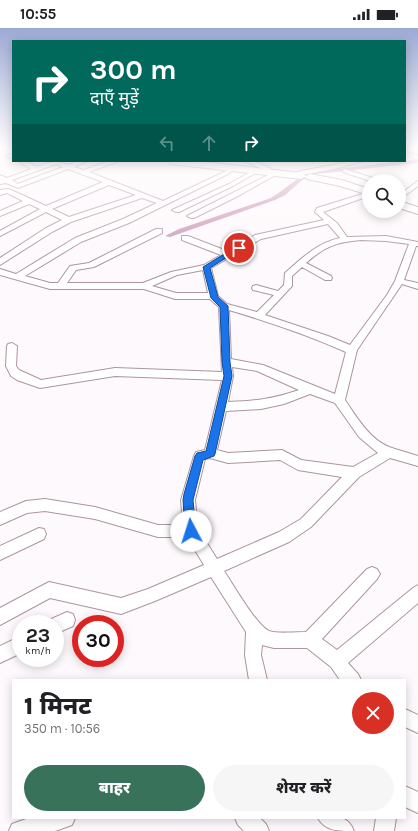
<!DOCTYPE html>
<html lang="hi">
<meta charset="utf-8">
<style>
:root{--surface:#fff;--page:#f6f6f6;--text:#202124;--muted:#757577;--accent:#39725a}
body{margin:0;font-family:Karla,"Noto Sans Devanagari",sans-serif;background:var(--page);color:var(--text);height:100vh;display:flex;flex-direction:column;font-size:15px;white-space:nowrap}
*{box-sizing:border-box;margin:0}
p{font-size:13px;color:var(--muted)}
.icon{flex:none;width:22px;height:22px;fill:none;stroke:currentColor;stroke-width:2;stroke-linecap:round;stroke-linejoin:round}
.map{position:relative;flex:1;overflow:hidden}
.drawer{position:absolute;left:12px;top:651px;width:394px;height:140px;display:flex;flex-direction:column;background:var(--surface);border-radius:0px;box-shadow:0 2px 10px #0003}
.drawer>*{flex:none}
.top-card{position:absolute;left:12px;top:12px;width:394px;height:122px;border-radius:0px;box-shadow:0 2px 10px #0003;background:#00695c;color:#fff;overflow:hidden}
.buttons{position:absolute;left:362px;top:146px;display:grid;gap:8px}
.buttons a{display:grid;place-items:center;width:44px;height:44px;border-radius:50%;background:var(--surface);box-shadow:0 2px 10px #0003;font-size:20px}
.speed{position:absolute;left:12px;top:587px;display:flex;gap:8px;font-size:20px;font-weight:700;text-align:center}
.speed>*{display:grid;place-content:center;width:52px;height:52px;border-radius:50%;background:var(--surface);box-shadow:0 2px 10px #0003;line-height:1}
.speed small{font-size:10px;font-weight:400}
.speed .limit{border:6px solid #d22;background:#fff;color:#111}
.pin{position:absolute;display:grid;place-items:center;width:34px;height:34px;color:#fff;margin:-17px;border:2px solid #fff;border-radius:50%;box-shadow:0 1px 4px #0007}
.me{position:absolute;width:44px;margin:-22px;rotate:355deg;stroke-linejoin:round;filter:drop-shadow(0 0 3px #0008)}
.turn{display:flex;align-items:center;gap:14px;height:84px;padding:0 12px;font-size:18px}
.turn .icon{width:52px;height:52px;stroke-width:2.5}
.turn b{display:block;font-size:28px;line-height:34px}
.lanes{display:flex;align-items:center;height:38px;padding:0 12px;background:#0003;justify-content:center;gap:20px;direction:ltr}
.lanes .off{opacity:.35}
.round{display:grid;place-items:center;flex:none;width:42px;height:42px;border-radius:21px;background:var(--page)}
.summary{display:flex;align-items:center;justify-content:space-between;height:68px;padding:0 12px}
h1{font-size:24px;font-weight:800;line-height:30px}
.button{display:flex;gap:8px;margin-top:auto;padding:8px 12px}
.button a{flex:1;height:46px;border-radius:24px;background:var(--accent);color:#fff;font-size:16px;font-weight:800;line-height:46px;text-align:center}
.button a+a{background:var(--page);color:var(--text)}
.status{display:flex;justify-content:space-between;align-items:center;height:28px;padding:0 20px;background:var(--surface);direction:ltr}
.status svg{height:11px;fill:currentColor}
.map>svg:first-child{display:block}
</style>
<div class="status"><b>10:55</b><svg viewBox="0 0 49 12"><path d="M0 12V9h3v3zM5 12V6h3v6zM10 12V3h3v9zM15 12V0h3v12zM26 1h20v11H26zM47 4h2v5h-2z"/></svg></div>
<div class="map">
<svg width="418" height="803" viewBox="0 0 418 803">
<rect width="100%" height="100%" fill="#fef9fc"/>
<g fill="none" stroke-linecap="round" stroke-linejoin="round">
<path fill="#ca9ab4" fill-rule="evenodd" d="M 418,131 L 418,135 L 308,147 L 285,167 L 275,172 L 170,209 L 165,208 L 179,201 L 271,170 L 280,164 L 305,145 Z"/>
<g stroke="#ab95a0" stroke-width="2">
<path id="minor" d="M 405,119 L 418,122 L 418,126 L 405,122 Z
M 9,126 L 13,127 L 13,131 L 7,129 L 6,128 Z
M 18,133 L 26,133 L 37,139 C 50,134 55,132 68,137 L 78,133 L 87,133 L 74,139 L 83,142 L 110,133 L 119,133 L 89,144 L 163,173 L 224,144 L 230,139 L 235,140 L 228,146 L 129,195 L 81,214 L 25,248 L 50,255 L 58,255 L 70,238 L 89,235 L 156,201 L 162,201 L 162,205 L 94,239 L 76,242 L 67,255 L 143,255 L 171,244 L 204,237 L 221,227 L 182,212 L 182,208 L 188,208 L 227,223 L 255,207 L 324,192 L 315,184 L 317,180 L 369,164 L 369,168 L 323,184 L 337,195 L 347,209 L 386,208 L 418,214 L 418,218 L 416,218 L 404,252 L 418,255 L 418,261 L 402,256 L 357,322 L 345,372 C 356,388 369,411 389,419 C 398,422 408,425 418,428 L 418,438 L 390,430 L 359,449 L 311,499 L 289,514 L 224,543 C 233,556 256,597 269,603 C 277,606 297,604 306,604 L 367,541 L 372,539 L 377,541 L 380,546 L 377,551 L 322,611 L 337,622 L 413,560 L 418,557 L 418,575 L 348,635 L 358,646 L 361,652 L 340,652 L 331,639 L 307,620 L 274,620 L 262,617 L 261,627 L 267,652 L 249,652 L 245,627 L 246,604 L 211,549 L 155,573 L 121,586 L 50,570 L 0,597 L 0,580 L 49,554 L 121,570 L 148,561 L 204,537 L 187,509 L 158,509 L 95,491 L 45,483 L 27,485 L 0,497 L 0,484 L 26,473 L 45,471 L 95,479 L 158,497 L 183,497 L 181,472 L 194,428 L 196,424 L 205,422 L 222,352 L 115,348 L 40,360 L 17,352 L 11,348 L 6,338 L 7,318 L 8,316 L 12,315 L 17,318 L 16,338 L 19,342 L 41,352 L 115,340 L 222,344 L 219,279 L 210,271 L 175,271 L 144,261 L 50,261 L 0,247 L 0,241 L 16,246 L 75,210 L 123,191 L 157,175 L 142,170 L 71,194 L 52,204 L 0,237 L 0,230 L 46,200 L 62,192 L 46,184 L 0,208 L 0,203 L 40,181 L 29,176 L 0,188 L 0,183 L 23,173 L 7,165 L 0,167 L 0,162 L 9,161 L 46,178 L 103,154 L 68,141 L 18,160 L 6,155 L 0,156 L 0,147 L 7,150 L 31,141 ZM 56,136 L 63,139 L 18,156 L 12,152 ZM 109,157 L 136,167 L 69,189 L 52,181 ZM 328,196 L 340,210 C 317,215 302,230 285,245 L 284,257 L 278,263 L 256,257 L 253,258 L 252,260 L 253,262 L 274,267 L 257,284 L 227,276 L 218,268 L 211,240 L 261,211 ZM 361,212 L 386,213 L 409,216 L 395,253 L 387,267 L 350,317 L 328,308 L 265,287 L 292,258 L 292,248 L 302,239 L 325,252 L 331,252 L 332,250 L 331,248 L 306,235 C 325,218 337,214 361,212 ZM 203,242 L 208,265 L 176,265 L 152,258 L 177,247 ZM 229,282 C 269,294 308,307 346,324 L 335,366 L 263,337 L 231,331 ZM 232,339 L 257,343 L 299,362 C 273,371 255,373 228,374 L 233,348 ZM 310,366 L 335,375 L 359,409 L 378,425 L 353,439 L 301,432 L 282,422 L 228,425 L 217,422 L 226,383 L 261,381 L 284,376 ZM 210,430 L 228,435 L 280,432 L 298,442 L 342,449 L 301,491 L 279,504 L 217,531 L 198,501 L 195,472 L 205,431 Z
M 245,133 L 254,133 L 270,140 L 270,144 L 265,145 L 264,142 Z
M 353,133 L 363,133 L 343,139 L 292,149 L 289,147 L 301,143 Z
M 345,141 L 379,152 L 380,153 L 370,153 L 343,144 L 343,142 Z
M 254,142 L 259,143 L 233,158 L 179,184 L 176,184 L 172,182 L 229,156 Z
M 274,144 L 279,145 L 240,167 L 194,190 L 191,190 L 187,188 Z
M 418,153 L 418,158 L 399,172 L 399,167 Z
M 39,500 L 44,501 L 46,506 L 44,511 L 0,532 L 0,518 Z
M 67,584 L 73,586 L 75,592 L 73,598 L 55,606 L 55,596 L 48,596 L 49,592 Z
M 21,608 L 21,625 L 0,635 L 0,618 Z
M 405,681 L 418,687 L 418,705 L 405,699 Z
M 405,758 L 418,764 L 418,785 L 405,779 Z
M 29,790 L 75,790 L 72,797 L 55,803 L 9,803 L 12,796 Z
M 235,790 L 260,790 L 266,796 L 269,803 L 244,803 L 238,797 Z
M 318,790 C 334,790 347,785 354,803 C 338,803 325,803 318,790 Z
M 376,790 L 396,790 L 394,803 L 374,803 Z"/>
</g>
<g stroke="#ab95a0" stroke-width="2">
<path id="highway" d="M 166,133 L 196,133 L 301,145 L 306,148 L 310,146 L 342,152 L 369,161 L 369,167 L 340,158 L 307,151 L 305,149 L 301,151 L 171,136 Z
M 399,173 L 418,179 L 418,186 L 399,180 Z"/>
</g>
<use href="#minor" fill="#fff" fill-rule="evenodd"/>
<use href="#highway" fill="#fff" fill-rule="evenodd"/>
</g>
<linearGradient id="sky" x2="0" y2="1"><stop stop-color="#9caad3"/><stop offset="0.52" stop-color="#fffcfe"/><stop offset="1" stop-color="#fffcfe" stop-opacity="0"/></linearGradient>
<rect width="418" height="231" fill="url(#sky)"/>
<path fill="#1a73e8" stroke="#114b97" d="M 237,218 L 242,220 L 210,240 L 218,269 L 228,278 L 230,334 L 232,348 L 215,426 L 214,428 L 203,432 L 193,472 L 196,503 L 194,506 L 191,508 L 187,506 L 185,503 L 183,472 L 184,466 L 195,428 L 197,425 L 206,423 L 224,348 L 222,334 L 220,279 L 211,270 L 203,239 Z"/>
</svg>
<div class="buttons">
<a><svg class="icon" aria-label="search" viewBox="0 0 24 24"><circle cx="10" cy="10" r="6"/><path d="M15 15l6 6"/></svg></a>
</div>
<div class="speed"><div>23<small>km/h</small></div><div class="limit">30</div></div>
<div class="pin" style="left:239px;top:220px;background:#d93025"><svg class="icon" aria-label="arrive" viewBox="0 0 24 24"><path d="M6 21V4h12l-3 4 3 4H6"/></svg></div>
<svg class="me" style="left:191px;top:503px" viewBox="-20 -20 40 40"><circle r="19" fill="#fff"/><path d="M0-13L10 11 0 6-10 11z" fill="#1a73e8"/></svg>
<div class="top-card">
<div class="turn"><svg class="icon" aria-label="right" viewBox="0 0 24 24"><path d="M7 20v-9h11M14 6l5 5-5 5"/></svg><div><b>300 m</b>दाएँ मुड़ें</div></div>
<div class="lanes"><svg class="icon off" aria-label="left" viewBox="0 0 24 24"><path d="M17 20v-9H6M10 6l-5 5 5 5"/></svg><svg class="icon off" aria-label="ahead" viewBox="0 0 24 24"><path d="M12 20V5M6 11l6-6 6 6"/></svg><svg class="icon" aria-label="right" viewBox="0 0 24 24"><path d="M7 20v-9h11M14 6l5 5-5 5"/></svg></div>
</div>
<section class="drawer">
<div class="summary"><div><h1>1 मिनट</h1><p>350 m · 10:56</p></div><a class="round" style="background:#d93025;color:#fff"><svg class="icon" aria-label="close" viewBox="0 0 24 24"><path d="M6 6l12 12M18 6L6 18"/></svg></a></div>
<div class="button"><a>बाहर</a><a>शेयर करें</a></div>
</section>
</div>
